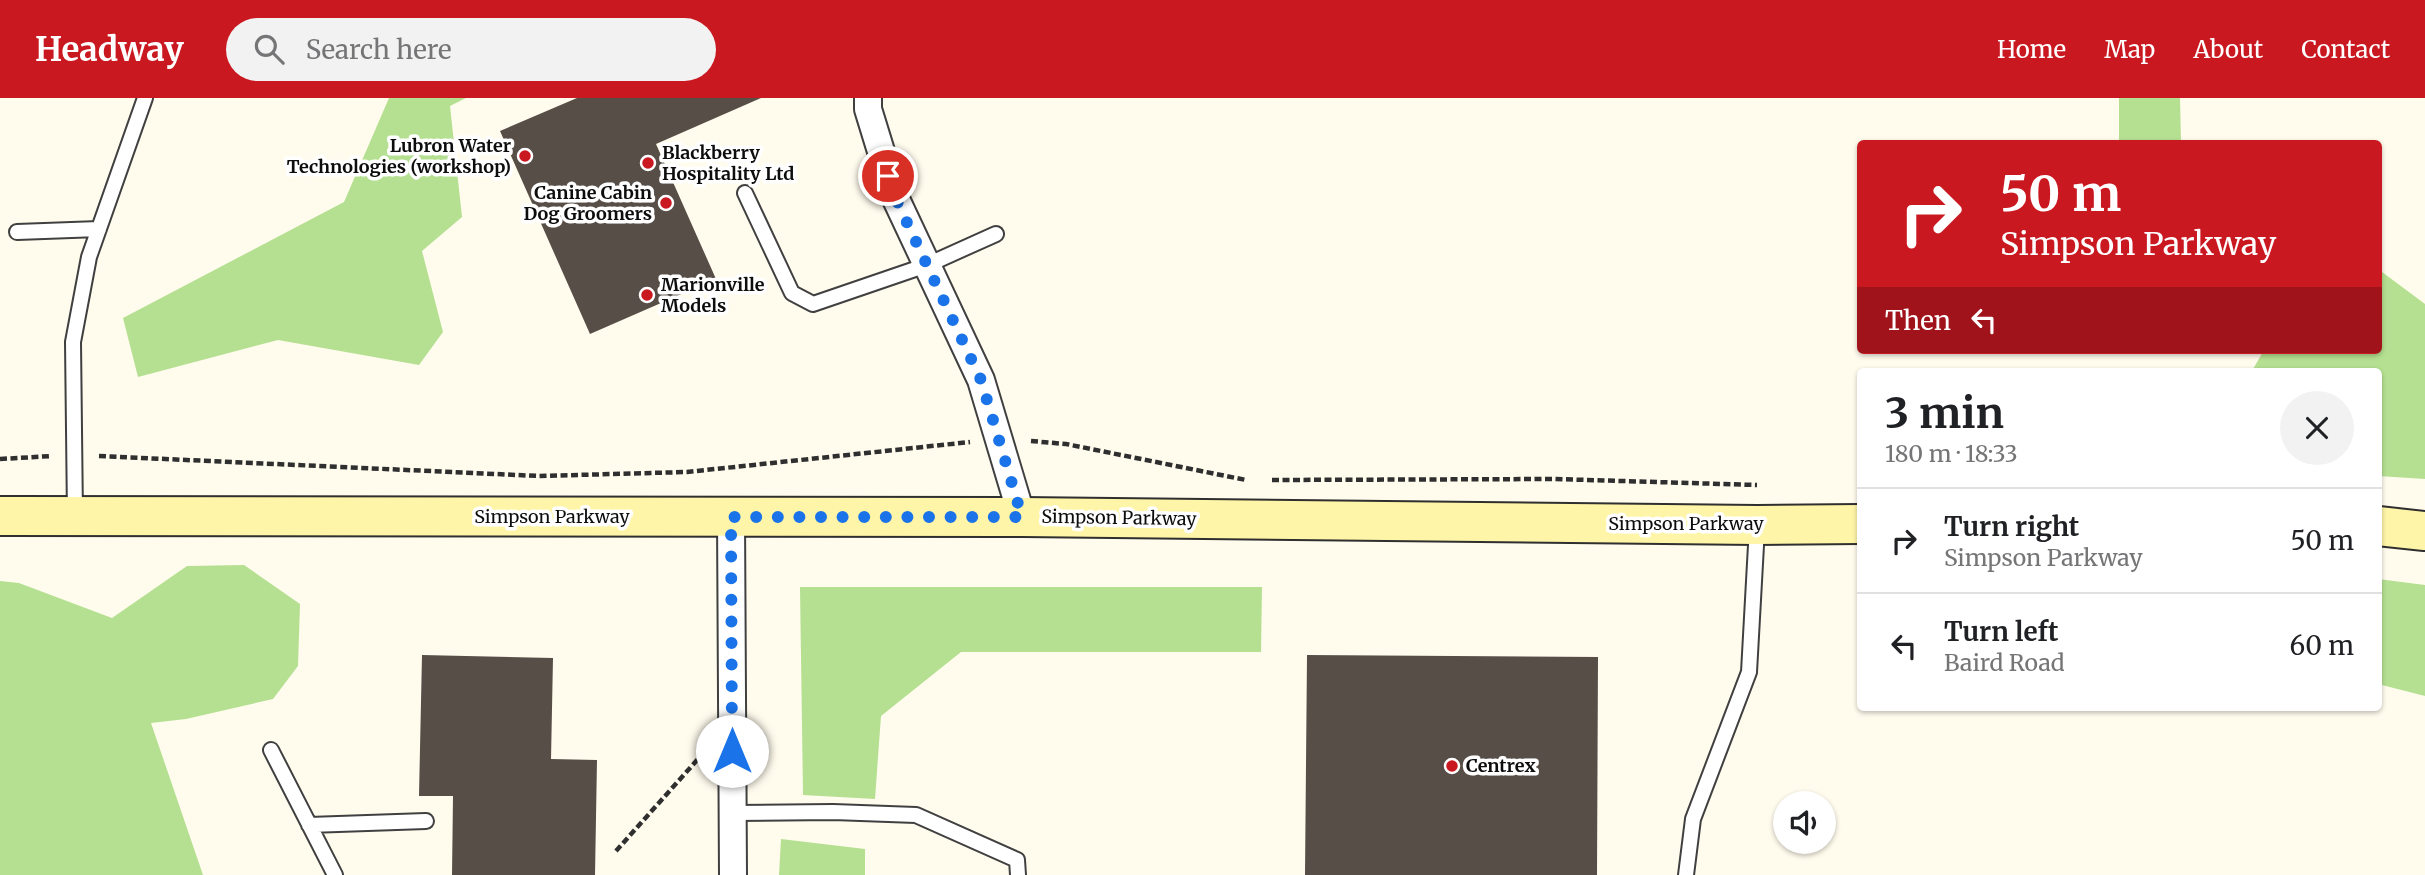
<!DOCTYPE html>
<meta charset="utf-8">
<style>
:root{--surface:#fff;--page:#f2f2f2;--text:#202124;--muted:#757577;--line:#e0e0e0;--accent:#ca1821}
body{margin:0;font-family:Merriweather,serif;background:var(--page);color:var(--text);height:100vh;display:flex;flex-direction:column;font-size:26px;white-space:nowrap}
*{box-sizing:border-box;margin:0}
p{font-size:23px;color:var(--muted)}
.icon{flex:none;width:38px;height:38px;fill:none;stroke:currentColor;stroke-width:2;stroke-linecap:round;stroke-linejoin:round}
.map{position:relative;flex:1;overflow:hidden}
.details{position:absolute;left:1857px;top:270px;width:525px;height:343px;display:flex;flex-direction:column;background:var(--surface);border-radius:7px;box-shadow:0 2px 5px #0004}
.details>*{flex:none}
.banner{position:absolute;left:1857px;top:42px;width:525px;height:214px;border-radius:7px;box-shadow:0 2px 5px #0004;background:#ca1821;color:#fff;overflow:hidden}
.controls{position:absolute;left:1773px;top:693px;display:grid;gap:14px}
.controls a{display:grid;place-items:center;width:63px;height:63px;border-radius:50%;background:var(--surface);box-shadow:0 2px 5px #0004;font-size:35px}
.pin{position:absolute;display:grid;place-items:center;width:60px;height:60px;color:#fff;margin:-30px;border:4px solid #fff;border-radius:50%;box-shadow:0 2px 7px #0007}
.me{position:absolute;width:77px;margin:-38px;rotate:0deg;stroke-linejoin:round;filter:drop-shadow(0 0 5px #0008)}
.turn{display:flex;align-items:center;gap:24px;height:147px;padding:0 28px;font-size:32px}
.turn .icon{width:91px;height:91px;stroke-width:2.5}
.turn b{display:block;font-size:49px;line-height:60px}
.then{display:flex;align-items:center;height:66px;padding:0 28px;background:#0003;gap:14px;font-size:26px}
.round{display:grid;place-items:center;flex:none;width:74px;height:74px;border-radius:37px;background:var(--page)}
.overview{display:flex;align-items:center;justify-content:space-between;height:119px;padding:0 28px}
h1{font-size:42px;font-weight:700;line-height:52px}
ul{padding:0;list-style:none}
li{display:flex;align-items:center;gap:21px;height:105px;padding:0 28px;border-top:2px solid var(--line)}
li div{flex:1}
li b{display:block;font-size:26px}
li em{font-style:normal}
header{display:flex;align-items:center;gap:42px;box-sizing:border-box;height:98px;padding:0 35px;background:var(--accent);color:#fff}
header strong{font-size:33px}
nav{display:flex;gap:38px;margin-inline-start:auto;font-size:24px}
.search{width:490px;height:63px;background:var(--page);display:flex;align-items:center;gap:18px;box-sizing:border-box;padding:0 24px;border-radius:38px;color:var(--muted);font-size:26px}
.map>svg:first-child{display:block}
</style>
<header>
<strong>Headway</strong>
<div class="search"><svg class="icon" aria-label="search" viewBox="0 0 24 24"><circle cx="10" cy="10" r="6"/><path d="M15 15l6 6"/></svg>Search here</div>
<nav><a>Home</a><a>Map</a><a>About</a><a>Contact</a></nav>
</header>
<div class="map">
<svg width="2425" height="777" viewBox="0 0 2425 777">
<rect width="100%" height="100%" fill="#fffbed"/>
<path fill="#b5e091" d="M 389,0 L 466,0 L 450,8 L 462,119 L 422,153 L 443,234 L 419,267 L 278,242 L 138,279 L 123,220 L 344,104 Z
M 2119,0 L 2180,0 L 2181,45 L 2119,45 Z
M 2378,171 L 2425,206 L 2425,381 L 2378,378 L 2378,273 L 2252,273 L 2264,252 L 2378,252 Z
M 244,467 L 300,506 L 298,568 L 273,601 L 186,621 L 151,625 L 203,777 L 0,777 L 0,483 L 19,485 L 112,520 L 187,468 Z
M 2378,481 L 2425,487 L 2425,598 L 2378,586 Z
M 800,489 L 1262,489 L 1261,554 L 961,554 L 881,618 L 875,701 L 803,697 Z
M 781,741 L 865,751 L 865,777 L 779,777 Z"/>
<path fill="#574e48" d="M 577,0 L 761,0 L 656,46 L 716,181 L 590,236 L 500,33 Z
M 422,557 L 553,560 L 551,661 L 597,662 L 595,777 L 452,777 L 453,698 L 419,698 Z
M 1307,557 L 1598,559 L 1597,777 L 1305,777 Z"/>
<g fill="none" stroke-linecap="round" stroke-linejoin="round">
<g stroke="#404040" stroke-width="18">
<path id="lane" d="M 745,95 L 792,195 L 813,206 L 927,167 L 996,136
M 17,134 L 99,131
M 75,418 L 73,244 L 89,159 L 145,0
M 271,652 L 335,777
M 733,715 L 833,714 L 916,717 L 1017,762 L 1018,777
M 309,727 L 426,723
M 1686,777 L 1693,721 L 1749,574 L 1757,429"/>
</g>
<g stroke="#404040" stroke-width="30">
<path id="street" d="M 868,0 L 868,11 L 895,99 L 981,282 L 1022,419
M 731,419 L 733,777"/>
</g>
<g stroke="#2f2f2f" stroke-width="42">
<path id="secondary" d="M 0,418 L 1022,419 L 1757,427 L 1860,426
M 2378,428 L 2425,433"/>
</g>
<path stroke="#2f2f2f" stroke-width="4.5" stroke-dasharray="7 3.5" stroke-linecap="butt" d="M 1031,343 L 1066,346 L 1246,382
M 99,358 L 539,378 L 687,374 L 970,344
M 0,361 L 52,358
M 1272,382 L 1554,381 L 1757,387
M 616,753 L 698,661 L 704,660"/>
<use href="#lane" stroke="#fff" stroke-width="14"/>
<use href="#street" stroke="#fff" stroke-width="26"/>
<use href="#secondary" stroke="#fff5a8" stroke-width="38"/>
</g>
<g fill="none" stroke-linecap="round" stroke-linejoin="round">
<path stroke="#1a73e8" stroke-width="12" stroke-dasharray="0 21.6" d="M 732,653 L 731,419 L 1022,419 L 981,282 L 895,99 L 888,78"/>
</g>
<g fill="#ca1821" stroke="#fff" stroke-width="2.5">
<circle cx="525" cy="58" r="7"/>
<circle cx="648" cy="65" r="7"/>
<circle cx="666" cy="105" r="7"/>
<circle cx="647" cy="197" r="7"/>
<circle cx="1452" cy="668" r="7"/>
</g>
<g text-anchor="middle" stroke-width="7" stroke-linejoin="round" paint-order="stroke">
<g font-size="18" font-weight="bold" fill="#0d0d0d" stroke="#fff" text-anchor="start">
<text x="511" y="54" text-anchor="end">Lubron Water<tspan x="511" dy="21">Technologies (workshop)</tspan></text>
<text x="662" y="61">Blackberry<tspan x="662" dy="21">Hospitality Ltd</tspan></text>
<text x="652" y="101" text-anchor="end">Canine Cabin<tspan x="652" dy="21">Dog Groomers</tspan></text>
<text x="661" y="193">Marionville<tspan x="661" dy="21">Models</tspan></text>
<text x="1466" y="674">Centrex</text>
</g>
<g font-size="18" fill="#0d0d0d" stroke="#fff">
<text x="552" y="425">Simpson Parkway</text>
<text transform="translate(1119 420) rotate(1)" y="6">Simpson Parkway</text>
<text x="1686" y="432">Simpson Parkway</text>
</g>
</g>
</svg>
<div class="controls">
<a><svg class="icon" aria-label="sound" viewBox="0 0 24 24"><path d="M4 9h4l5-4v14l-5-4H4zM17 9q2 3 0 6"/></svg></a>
</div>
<div class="pin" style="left:888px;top:78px;background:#d93025"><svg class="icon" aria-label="arrive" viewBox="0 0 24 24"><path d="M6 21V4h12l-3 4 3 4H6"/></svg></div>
<svg class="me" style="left:732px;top:653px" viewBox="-20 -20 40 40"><circle r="19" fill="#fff"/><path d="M0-13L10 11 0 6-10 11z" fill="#1a73e8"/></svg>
<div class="banner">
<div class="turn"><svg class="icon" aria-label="right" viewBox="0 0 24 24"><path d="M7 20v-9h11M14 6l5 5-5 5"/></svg><div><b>50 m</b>Simpson Parkway</div></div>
<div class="then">Then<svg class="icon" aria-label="left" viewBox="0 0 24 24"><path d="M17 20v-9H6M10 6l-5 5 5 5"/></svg></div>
</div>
<section class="details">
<div class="overview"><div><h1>3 min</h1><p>180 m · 18:33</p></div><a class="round"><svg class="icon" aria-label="close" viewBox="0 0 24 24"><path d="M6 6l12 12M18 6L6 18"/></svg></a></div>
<ul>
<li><svg class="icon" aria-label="right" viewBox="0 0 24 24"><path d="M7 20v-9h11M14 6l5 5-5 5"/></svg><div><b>Turn right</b><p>Simpson Parkway</p></div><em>50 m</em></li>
<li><svg class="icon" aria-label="left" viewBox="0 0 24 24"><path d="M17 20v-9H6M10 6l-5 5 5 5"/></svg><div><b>Turn left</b><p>Baird Road</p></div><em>60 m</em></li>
</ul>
</section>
</div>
